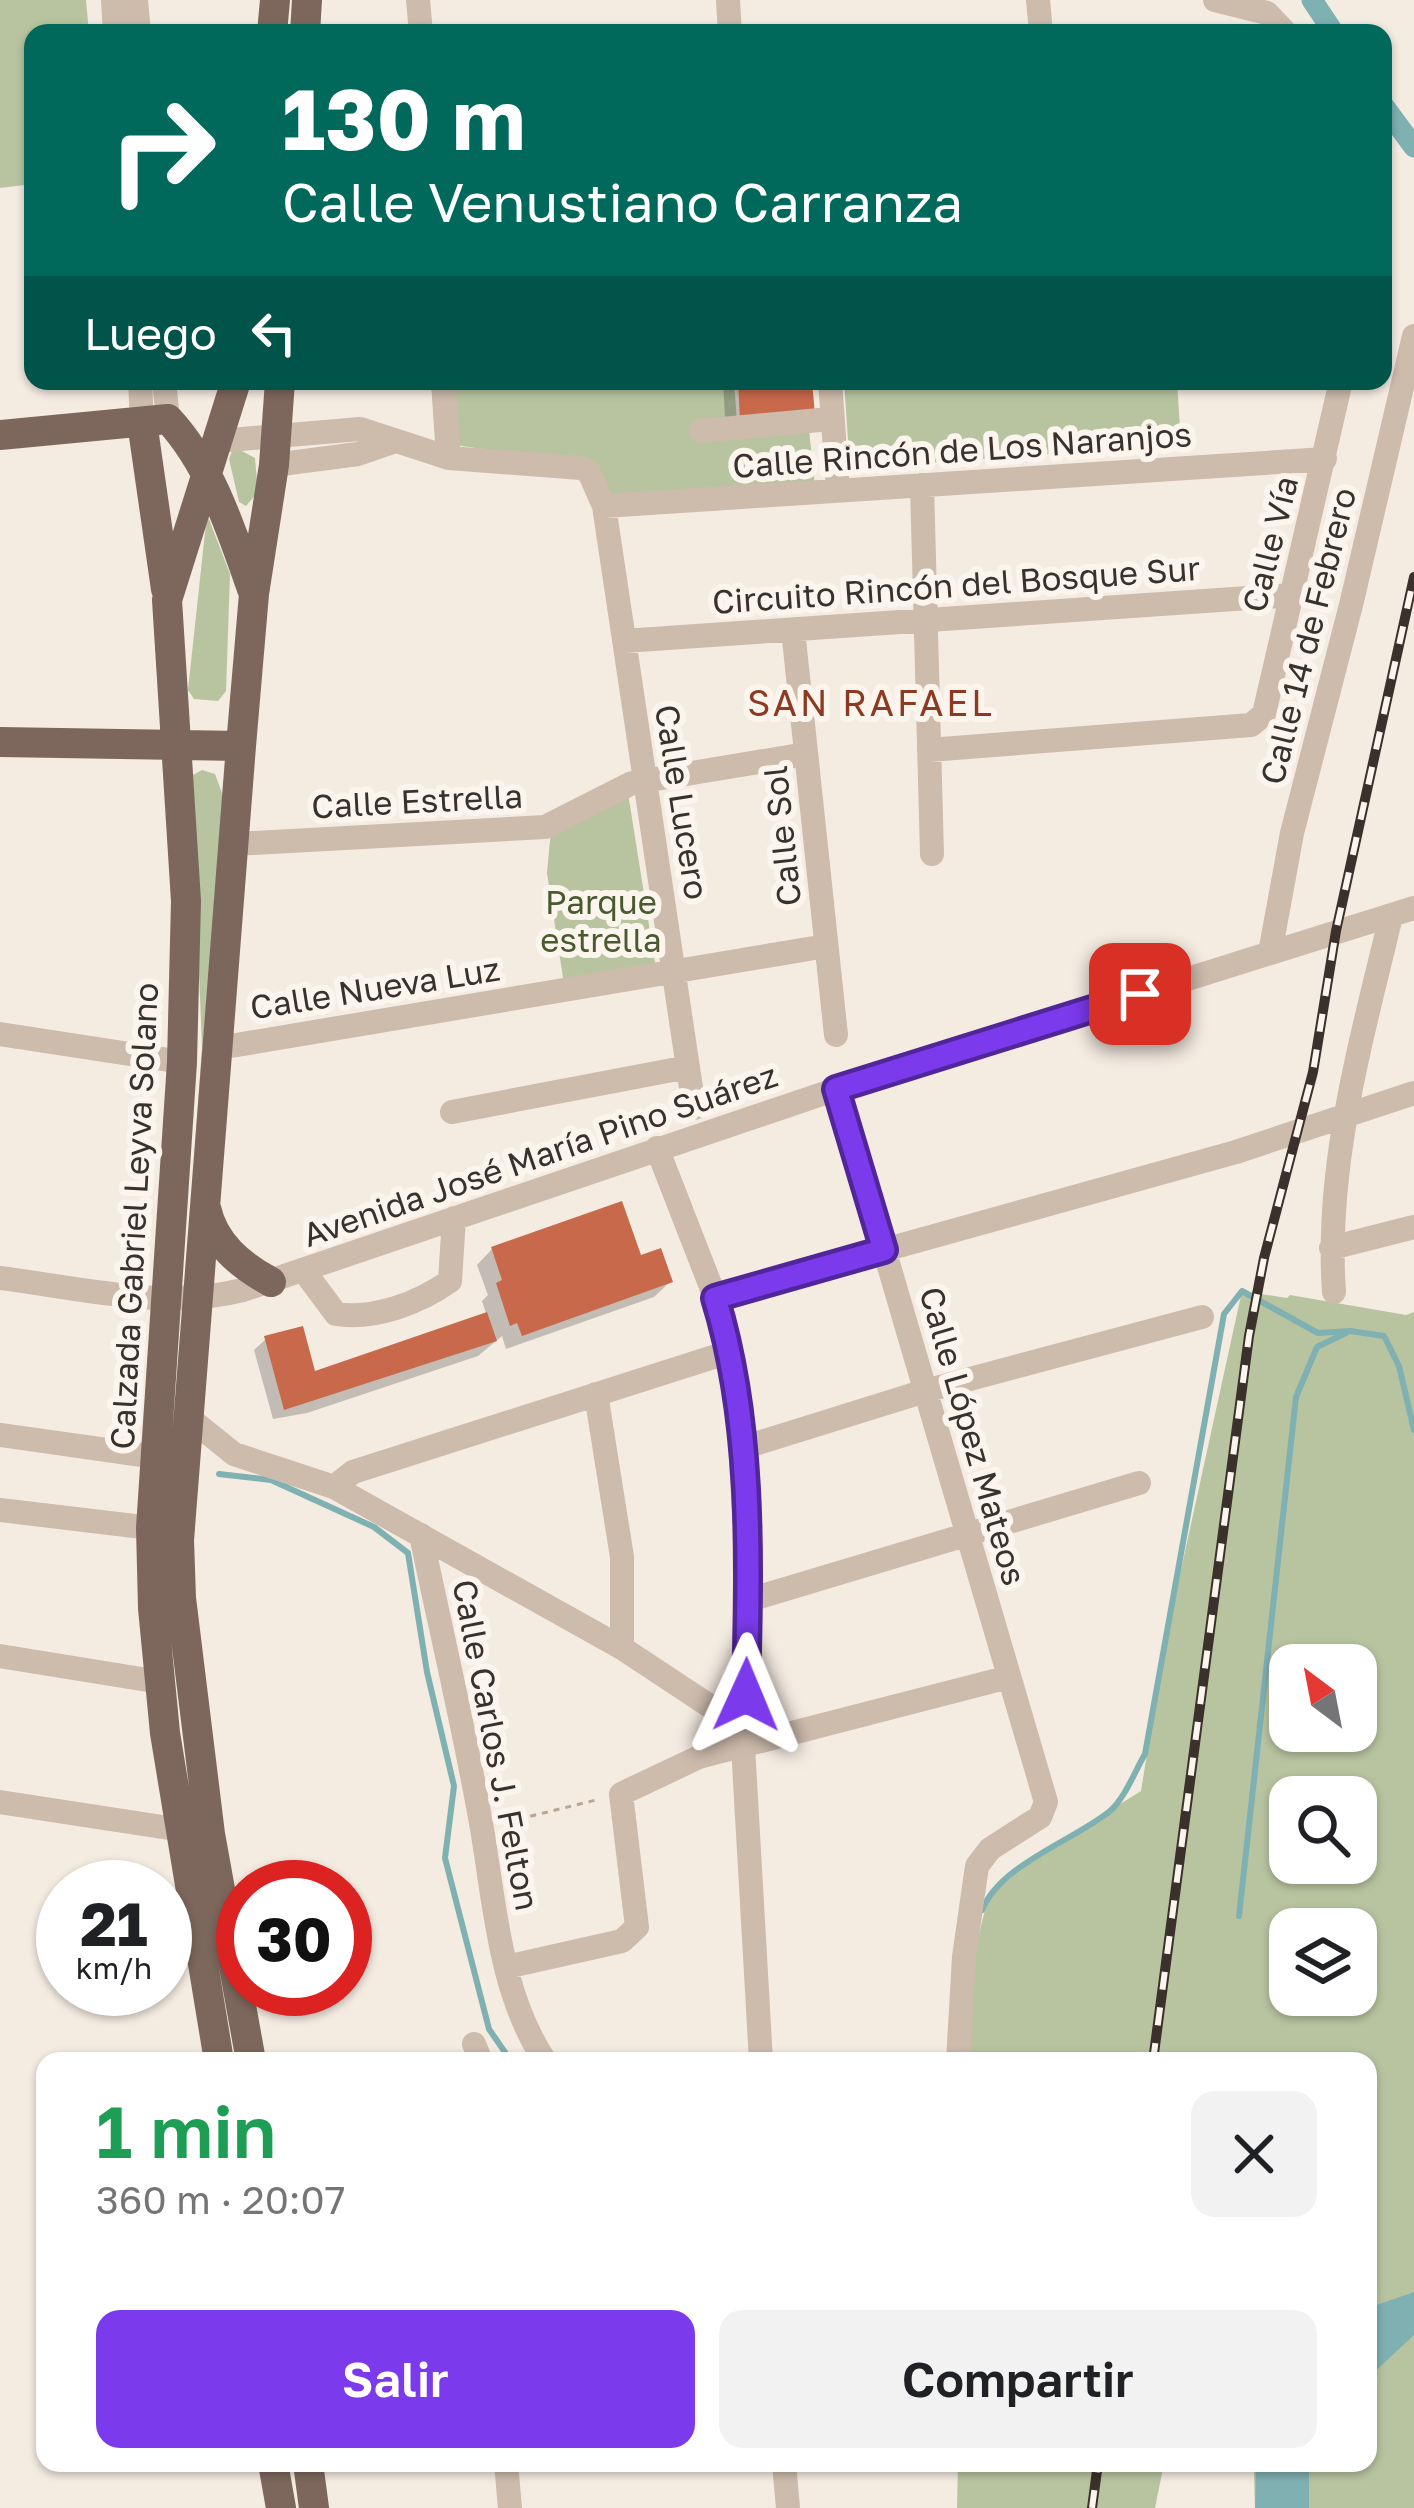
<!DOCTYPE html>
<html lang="es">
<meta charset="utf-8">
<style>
:root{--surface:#fff;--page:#f2f2f2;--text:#202124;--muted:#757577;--accent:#7c3aed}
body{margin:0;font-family:"Golos Text",sans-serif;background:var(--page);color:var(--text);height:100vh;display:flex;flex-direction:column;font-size:45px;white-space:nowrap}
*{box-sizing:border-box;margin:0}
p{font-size:39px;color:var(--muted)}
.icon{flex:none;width:66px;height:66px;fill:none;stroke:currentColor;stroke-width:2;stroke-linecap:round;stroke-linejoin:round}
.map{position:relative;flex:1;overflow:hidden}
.sheet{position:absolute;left:36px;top:2052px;width:1341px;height:420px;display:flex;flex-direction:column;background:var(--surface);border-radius:24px;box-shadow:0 3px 9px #0004}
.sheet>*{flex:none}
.banner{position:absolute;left:24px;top:24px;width:1368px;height:366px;border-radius:24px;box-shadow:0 3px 9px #0004;background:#00695c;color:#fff;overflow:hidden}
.needle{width:78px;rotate:328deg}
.fabs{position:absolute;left:1269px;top:1644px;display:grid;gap:24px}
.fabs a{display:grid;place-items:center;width:108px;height:108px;border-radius:24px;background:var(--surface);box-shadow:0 3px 9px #0004;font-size:60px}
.speed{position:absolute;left:36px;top:1860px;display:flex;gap:24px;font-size:60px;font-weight:700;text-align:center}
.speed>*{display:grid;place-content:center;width:156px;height:156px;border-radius:50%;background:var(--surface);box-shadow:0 3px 9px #0004;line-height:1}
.speed small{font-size:30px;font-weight:400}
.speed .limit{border:18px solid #d22;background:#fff;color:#111}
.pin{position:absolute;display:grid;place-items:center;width:102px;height:102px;color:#fff;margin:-51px;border-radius:24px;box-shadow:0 6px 18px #0006}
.me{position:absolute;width:132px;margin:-66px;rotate:1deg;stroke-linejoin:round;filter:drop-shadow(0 0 9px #0008)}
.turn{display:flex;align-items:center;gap:42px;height:252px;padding:0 60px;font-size:54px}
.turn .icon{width:156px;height:156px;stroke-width:2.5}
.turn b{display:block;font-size:84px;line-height:102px}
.then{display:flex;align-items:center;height:114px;padding:0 60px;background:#0003;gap:24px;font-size:45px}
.round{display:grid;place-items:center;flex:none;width:126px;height:126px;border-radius:24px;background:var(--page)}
.headline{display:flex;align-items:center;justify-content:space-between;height:204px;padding:0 60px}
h1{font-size:72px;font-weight:600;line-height:90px;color:#1e9e55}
.primary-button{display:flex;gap:24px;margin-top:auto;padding:24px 60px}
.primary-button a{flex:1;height:138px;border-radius:24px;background:var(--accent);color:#fff;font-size:48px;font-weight:600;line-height:138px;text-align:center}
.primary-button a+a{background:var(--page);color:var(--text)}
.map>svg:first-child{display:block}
</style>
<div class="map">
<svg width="1414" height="2508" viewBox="0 0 1414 2508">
<rect width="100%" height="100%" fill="#f4ebe1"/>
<path fill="#b8c4a0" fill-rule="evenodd" d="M 0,0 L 86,0 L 89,33 L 33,33 L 33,184 L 0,188 Z
M 431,381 L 734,381 L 738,436 L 809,430 L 815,486 L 597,500 L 570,462 L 435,442 Z
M 844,381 L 1177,381 L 1181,444 L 850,469 Z
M 240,450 L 255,458 L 258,492 L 246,506 L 239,502 L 229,459 L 232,451 Z
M 207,514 L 230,574 L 226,691 L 218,701 L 194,699 L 188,690 Z
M 202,770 L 215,774 L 222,793 L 221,936 L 187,1258 L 202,1047 L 191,776 Z
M 628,793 L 656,969 L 564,984 L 547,873 L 551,830 Z
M 1242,1291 L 1287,1298 L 1290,1295 L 1406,1315 L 1414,1312 L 1414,2508 L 1255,2508 L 1254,2472 L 1245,2463 L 1368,2463 L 1368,2061 L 968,2061 L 970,1972 L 988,1897 L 1037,1856 L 1141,1791 L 1165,1643 ZM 1290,1665 L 1356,1665 L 1356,1731 L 1290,1731 ZM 1290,1797 L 1356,1797 L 1356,1863 L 1290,1863 ZM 1290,1929 L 1356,1929 L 1356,1995 L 1290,1995 Z
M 958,2463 L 1164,2463 L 1155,2508 L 957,2508 Z"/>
<path fill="#7fb0b2" d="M 1414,2292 L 1414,2335 L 1368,2378 L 1368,2308 Z
M 1256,2463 L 1309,2463 L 1309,2508 L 1255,2508 Z"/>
<path fill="#0003" d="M 723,381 L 809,381 L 726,434 Z
M 492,1249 L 639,1259 L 670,1282 L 654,1297 L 506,1349 L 502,1336 L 478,1356 L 307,1413 L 273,1419 L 254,1350 L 266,1339 L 313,1374 L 487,1316 L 482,1301 L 488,1295 L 477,1265 Z"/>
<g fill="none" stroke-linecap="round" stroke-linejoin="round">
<path stroke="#7fb0b2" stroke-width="6" d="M 219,1474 L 271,1480 L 374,1527 L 408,1553 L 427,1672 L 454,1786 L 445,1858 L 489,2029 L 511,2061
M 982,1910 C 1001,1864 1073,1841 1110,1811 C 1125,1798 1135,1771 1145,1754 L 1224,1314 L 1242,1291 L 1318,1333 L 1350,1331 L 1384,1336 L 1399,1366 L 1414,1430
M 1239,1916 L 1296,1397 L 1317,1347 L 1346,1333"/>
<path stroke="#7fb0b2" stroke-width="21" d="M 1312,0 L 1334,33
M 1383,105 L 1414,147"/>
</g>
<path fill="#c8694b" d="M 738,381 L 812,381 L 815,415 L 740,421 Z
M 622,1201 L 641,1255 L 661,1248 L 673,1282 L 522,1336 L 517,1323 L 510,1326 L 496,1283 L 502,1280 L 491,1247 Z
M 487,1312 L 497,1341 L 284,1410 L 264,1336 L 303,1326 L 315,1371 Z"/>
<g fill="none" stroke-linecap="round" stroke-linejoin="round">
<path stroke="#b9a596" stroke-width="3" stroke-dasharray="6 6" stroke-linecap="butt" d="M 507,1822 L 596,1800"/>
<path stroke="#cdbbac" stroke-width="24" d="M 113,0 L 115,33
M 136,0 L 139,33
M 418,0 L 421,33
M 728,0 L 730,33
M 1038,0 L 1041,33
M 1215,0 L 1267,13 L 1286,33
M 140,381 L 142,422
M 164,381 L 168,419
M 443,381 L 449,458
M 830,381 L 838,491
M 701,431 L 830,419
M 218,441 L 360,429 L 449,458 L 581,468 L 589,472 L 604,506 L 694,1108
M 274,465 L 358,454 L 393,442
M 922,485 L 932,854
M 604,506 L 1325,459
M 793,630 L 836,1035
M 624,641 L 1292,595
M 929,750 L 1251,725 L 1264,714 L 1341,381
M 235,844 L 545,827 L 632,783 L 806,754
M 1270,953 L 1292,833 L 1351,605 L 1414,336
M 0,1034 L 182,1062
M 219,1048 L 826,946
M 837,1089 L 1046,1802 L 1040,1817 L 990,1849 L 977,1866 L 964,1957 L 958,2061
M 452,1112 L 688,1067
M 657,1148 L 715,1297 L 738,1407 L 749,1600 L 743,1746 L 761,2061
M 1331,1248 L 1414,1227
M 304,1271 L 336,1314 C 374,1320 419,1303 450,1281 L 454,1218
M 0,1278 C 80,1288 163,1310 243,1290 L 837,1089 L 1414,908
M 1334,1292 C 1325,1164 1362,1039 1391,916
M 715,1297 L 1236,1152 L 1414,1093
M 596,1394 L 622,1557 L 622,1648
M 188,1417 L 234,1454 L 334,1487 L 622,1648 L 743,1728
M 0,1435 L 156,1457
M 742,1448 L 925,1391 L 1202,1317
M 334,1487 L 353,1472 L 729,1352
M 0,1510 L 151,1528
M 421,1535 C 441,1631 464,1727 481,1823 C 495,1903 499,1992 545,2061
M 749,1600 L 1139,1483
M 0,1656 L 160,1682
M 0,1802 L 195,1832
M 506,1967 L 622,1941 L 637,1927 L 621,1794 L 699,1757 L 1009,1677
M 474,2044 L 481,2061
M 506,2463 L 510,2508
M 784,2463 L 788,2508"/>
<path stroke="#7d675c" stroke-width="30" d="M 272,33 L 275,0
M 305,33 L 307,0
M 142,422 L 166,589
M 0,435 L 168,419 C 211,465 231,530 252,589
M 0,742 L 241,746
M 206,1208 C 214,1244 240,1265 271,1282
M 219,2061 L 165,1733 L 153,1608 L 151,1528 L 182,1062 L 186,901 L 167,600 L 236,381
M 251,2061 L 210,1834 L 181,1598 L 179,1540 L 241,746 L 254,594 L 274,465 L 280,381
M 273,2463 L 281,2508
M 308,2463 L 314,2508"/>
<g stroke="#3b302b" stroke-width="10">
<path id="rail" d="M 1153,2061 L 1249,1336 L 1264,1258 L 1313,1072 L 1336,931 L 1414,577
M 1092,2508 L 1098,2463"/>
</g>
<use href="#rail" stroke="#fbf5ee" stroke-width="6" stroke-dasharray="18" stroke-linecap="butt"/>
</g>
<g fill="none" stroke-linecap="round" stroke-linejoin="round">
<g stroke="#51269a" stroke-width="30">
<path id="route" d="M 746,1695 C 749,1564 754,1424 715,1298 L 884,1250 L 836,1089 L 1140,994"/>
</g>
<use href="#route" stroke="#7c3aed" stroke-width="21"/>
</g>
<g text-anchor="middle" stroke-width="12" stroke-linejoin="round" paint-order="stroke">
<g font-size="33" fill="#3b302b" stroke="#fbf5ee">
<text transform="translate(962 450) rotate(-4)" y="12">Calle Rincón de Los Naranjos</text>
<text transform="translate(1270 544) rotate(-76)" y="12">Calle Vía</text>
<text transform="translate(956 585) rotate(-4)" y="12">Circuito Rincón del Bosque Sur</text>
<text transform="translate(1308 636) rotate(-76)" y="12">Calle 14 de Febrero</text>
<text transform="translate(417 801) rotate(-3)" y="12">Calle Estrella</text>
<text transform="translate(682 802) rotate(81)" y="12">Calle Lucero</text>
<text transform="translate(782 836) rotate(-96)" y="12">Calle Sol</text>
<text transform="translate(375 988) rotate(-9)" y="12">Calle Nueva Luz</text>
<text transform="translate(540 1155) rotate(-19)" y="12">Avenida José María Pino Suárez</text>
<text transform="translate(134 1216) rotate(-87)" y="12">Calzada Gabriel Leyva Solano</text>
<text transform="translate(973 1436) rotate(74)" y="12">Calle López Mateos</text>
<text transform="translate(496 1745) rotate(79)" y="12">Calle Carlos J. Felton</text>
</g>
<g font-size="33" fill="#4a5a2e" stroke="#fbf5ee">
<text x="601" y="914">Parque<tspan x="601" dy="38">estrella</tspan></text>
</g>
<g font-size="36" letter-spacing="3" fill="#8c3b22" stroke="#fbf5ee">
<text x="871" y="716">SAN RAFAEL</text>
</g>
</g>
</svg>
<div class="fabs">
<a><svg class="needle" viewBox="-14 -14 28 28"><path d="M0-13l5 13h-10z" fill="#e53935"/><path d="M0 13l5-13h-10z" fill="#757577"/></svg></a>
<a><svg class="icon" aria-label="search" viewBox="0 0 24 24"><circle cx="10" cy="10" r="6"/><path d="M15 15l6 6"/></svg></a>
<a><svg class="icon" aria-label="layers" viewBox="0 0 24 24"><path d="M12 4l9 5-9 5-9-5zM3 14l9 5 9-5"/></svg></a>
</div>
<div class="speed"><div>21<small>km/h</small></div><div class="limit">30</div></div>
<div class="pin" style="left:1140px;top:994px;background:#d93025"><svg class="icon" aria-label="arrive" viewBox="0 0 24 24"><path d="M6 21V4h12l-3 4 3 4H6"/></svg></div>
<svg class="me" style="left:746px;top:1695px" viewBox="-20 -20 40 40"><path d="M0-17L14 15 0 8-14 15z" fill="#7c3aed" stroke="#fff" stroke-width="4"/></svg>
<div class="banner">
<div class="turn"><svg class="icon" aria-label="right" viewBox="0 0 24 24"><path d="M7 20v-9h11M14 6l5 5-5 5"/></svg><div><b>130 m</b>Calle Venustiano Carranza</div></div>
<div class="then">Luego<svg class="icon" aria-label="left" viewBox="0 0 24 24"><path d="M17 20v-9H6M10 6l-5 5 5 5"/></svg></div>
</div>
<section class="sheet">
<div class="headline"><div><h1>1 min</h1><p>360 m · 20:07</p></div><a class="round"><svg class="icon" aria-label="close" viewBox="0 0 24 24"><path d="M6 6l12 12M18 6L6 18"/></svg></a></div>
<div class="primary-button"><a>Salir</a><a>Compartir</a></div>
</section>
</div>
